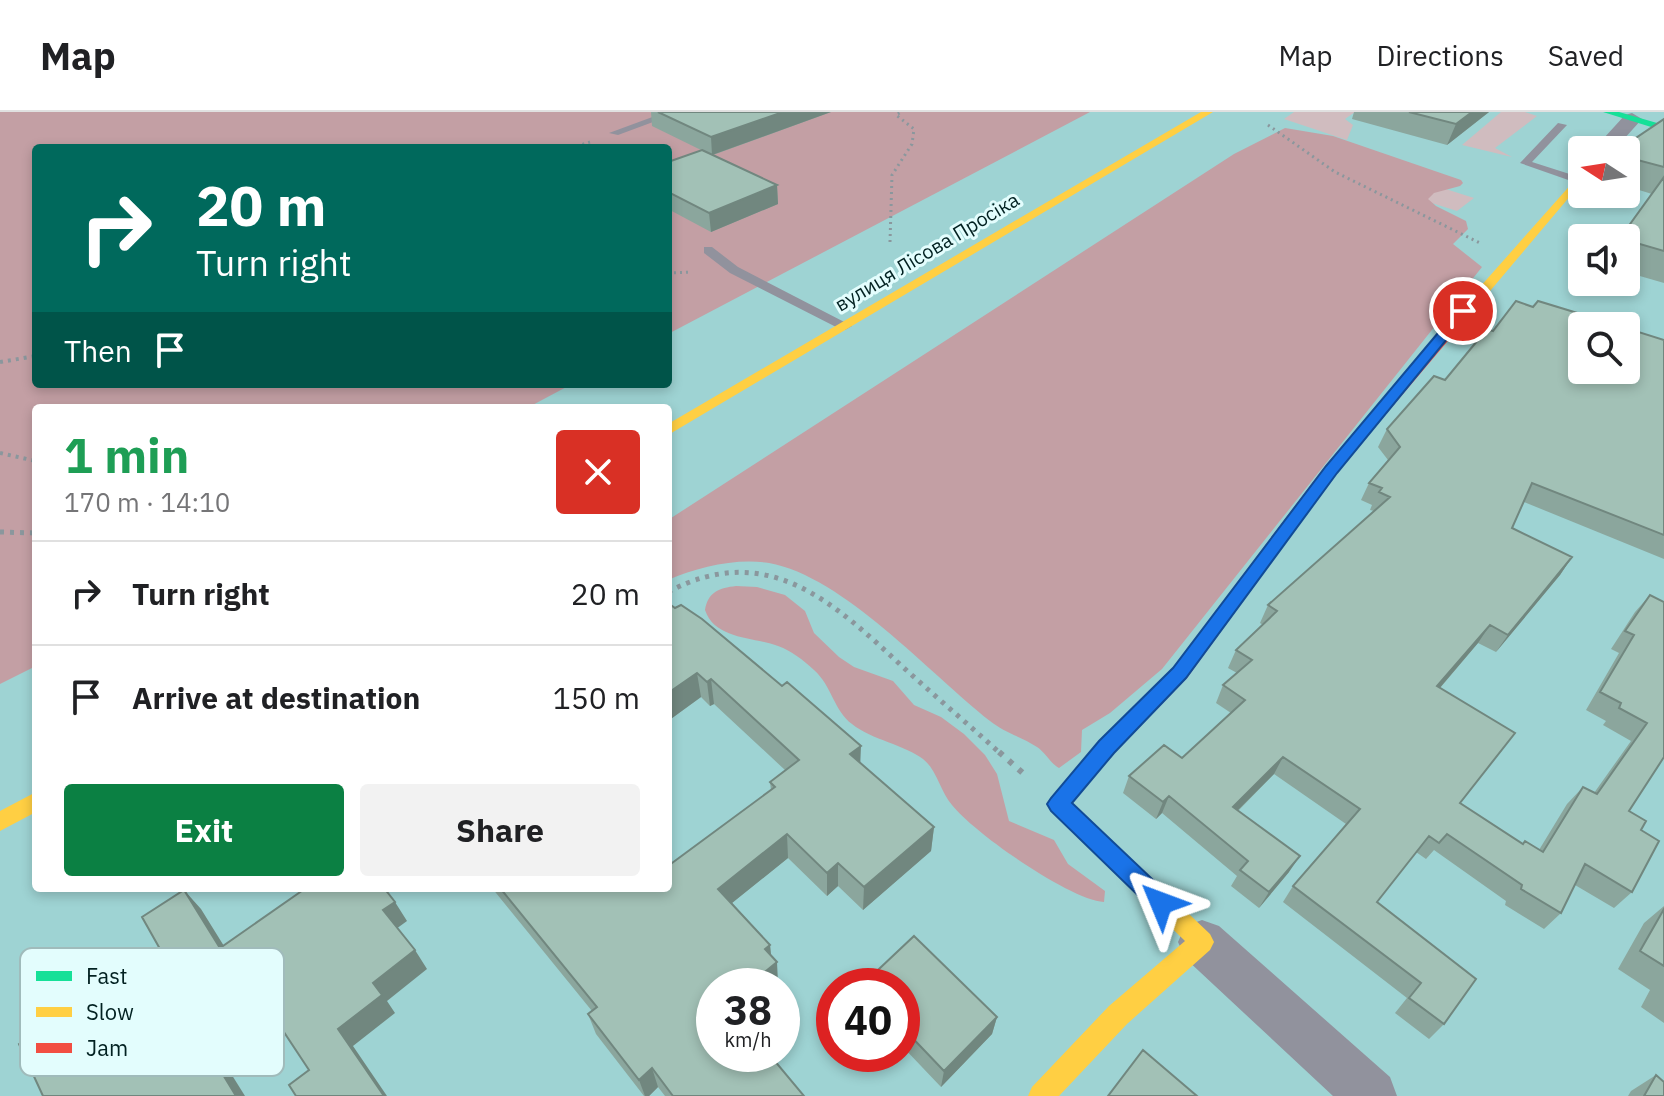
<!DOCTYPE html>
<meta charset="utf-8">
<style>
:root{--surface:#fff;--page:#f2f2f2;--text:#202124;--muted:#757577;--line:#e0e0e0;--accent:#0b8043}
body{margin:0;font-family:"IBM Plex Sans",sans-serif;background:var(--page);color:var(--text);height:100vh;display:flex;flex-direction:column;font-size:30px;white-space:nowrap}
*{box-sizing:border-box;margin:0}
p{font-size:26px;color:var(--muted)}
.icon{flex:none;width:44px;height:44px;fill:none;stroke:currentColor;stroke-width:2;stroke-linecap:round;stroke-linejoin:round}
.map{position:relative;flex:1;overflow:hidden}
.side{position:absolute;left:32px;top:292px;width:640px;height:488px;display:flex;flex-direction:column;background:var(--surface);border-radius:8px;box-shadow:0 4px 12px #0003}
.side>*{flex:none}
.guide{position:absolute;left:32px;top:32px;width:640px;height:244px;border-radius:8px;box-shadow:0 4px 12px #0003;background:#00695c;color:#fff;overflow:hidden}
.needle{width:52px;rotate:282deg}
.buttons{position:absolute;left:1568px;top:24px;display:grid;gap:16px}
.buttons a{display:grid;place-items:center;width:72px;height:72px;border-radius:8px;background:var(--surface);box-shadow:0 4px 12px #0003;font-size:40px}
.speed{position:absolute;left:696px;top:856px;display:flex;gap:16px;font-size:40px;font-weight:700;text-align:center}
.speed>*{display:grid;place-content:center;width:104px;height:104px;border-radius:50%;background:var(--surface);box-shadow:0 4px 12px #0003;line-height:1}
.speed small{font-size:20px;font-weight:400}
.speed .limit{border:12px solid #d22;background:#fff;color:#111}
.pin{position:absolute;display:grid;place-items:center;width:68px;height:68px;color:#fff;margin:-34px;border:4px solid #fff;border-radius:50%;box-shadow:0 2px 8px #0007}
.me{position:absolute;width:88px;margin:-44px;rotate:314deg;stroke-linejoin:round;filter:drop-shadow(0 0 6px #0008)}
.turn{display:flex;align-items:center;gap:28px;height:168px;padding:0 32px;font-size:36px}
.turn .icon{width:104px;height:104px;stroke-width:2.5}
.turn b{display:block;font-size:56px;line-height:68px}
.then{display:flex;align-items:center;height:76px;padding:0 32px;background:#0003;gap:16px;font-size:30px}
.round{display:grid;place-items:center;flex:none;width:84px;height:84px;border-radius:8px;background:var(--page)}
.overview{display:flex;align-items:center;justify-content:space-between;height:136px;padding:0 32px}
h1{font-size:48px;font-weight:700;line-height:60px;color:#1e9e55}
.action{display:flex;gap:16px;margin-top:auto;padding:16px 32px}
.action a{flex:1;height:92px;border-radius:8px;background:var(--accent);color:#fff;font-size:32px;font-weight:700;line-height:92px;text-align:center}
.action a+a{background:var(--page);color:var(--text)}
ul{padding:0;list-style:none}
li{display:flex;align-items:center;gap:24px;height:104px;padding:0 32px;border-top:2px solid var(--line)}
li div{flex:1}
li b{display:block;font-size:30px}
li em{font-style:normal}
header{display:flex;align-items:center;gap:48px;box-sizing:border-box;height:112px;padding:0 40px;background:var(--surface);border-bottom:2px solid var(--line)}
header strong{font-size:38px}
nav{display:flex;gap:44px;margin-inline-start:auto;font-size:28px}
.map>svg:first-child{display:block}
</style>
<header>
<strong>Map</strong>
<nav><a>Map</a><a>Directions</a><a>Saved</a></nav>
</header>
<div class="map">
<svg width="1664" height="984" viewBox="0 0 1664 984">
<rect width="100%" height="100%" fill="#9ed3d3"/>
<path fill="#d0bcbf" d="M 1294,0 L 1355,0 L 1345,7 L 1353,13 L 1347,28 L 1284,7 Z
M 1501,0 L 1525,0 L 1537,4 L 1495,36 L 1512,45 L 1462,33 Z
M 1433,73 L 1474,86 L 1457,99 L 1416,86 Z"/>
<path fill="#c39fa4" d="M 0,0 L 1090,0 L 668,222 L 668,36 L 36,36 L 36,272 L 572,272 L 527,296 L 36,296 L 36,554 L 0,572 Z
M 1285,16 L 1333,24 L 1461,68 L 1463,71 L 1460,74 L 1434,81 L 1428,87 L 1436,94 L 1466,109 L 1468,117 L 1453,132 L 1482,155 L 1162,557 L 1110,601 L 1082,618 L 1081,640 L 1059,656 C 1050,651 1046,641 1037,635 C 1022,625 1005,621 990,609 C 930,562 843,464 769,451 C 735,446 699,455 668,468 L 668,408 L 1234,42 Z
M 736,474 L 757,475 L 785,483 L 805,499 L 814,521 L 839,545 L 854,555 L 893,569 L 914,593 L 941,605 L 964,622 L 985,643 L 997,662 L 1009,709 L 1054,728 L 1068,752 L 1105,779 L 1104,790 C 1070,788 974,721 952,693 C 940,679 937,658 923,647 C 905,633 872,628 852,612 C 834,599 832,574 814,558 C 803,548 792,539 778,534 C 755,525 715,528 705,498 C 708,480 719,476 736,474 Z"/>
<g fill="none" stroke-linecap="round" stroke-linejoin="round">
<path stroke="#8a979d" stroke-width="3" stroke-dasharray="2 4" stroke-linecap="butt" d="M 1268,13 L 1335,60 L 1480,131
M 571,36 L 590,30
M 890,130 L 892,63 L 912,32 L 914,17 L 896,3 L 901,0
M 668,161 L 691,160"/>
<path stroke="#8a979d" stroke-width="4" stroke-dasharray="3 5" stroke-linecap="butt" d="M 0,250 L 36,244
M 0,341 L 36,349"/>
<path stroke="#8a979d" stroke-width="5" stroke-dasharray="4 6" stroke-linecap="butt" d="M 0,420 L 36,421
M 668,480 C 768,427 834,491 904,556 C 936,585 969,613 1001,642"/>
<path stroke="#8a979d" stroke-width="6" stroke-dasharray="5 8" stroke-linecap="butt" d="M 999,640 L 1024,662"/>
<path fill="#91929d" fill-rule="evenodd" d="M 666,0 L 680,0 L 618,23 L 609,21 Z
M 1558,11 L 1567,13 L 1532,50 L 1582,66 L 1582,70 L 1574,70 L 1520,51 Z
M 704,135 L 712,135 L 738,155 L 852,214 L 845,218 L 840,217 L 730,161 L 704,141 Z"/>
<path fill="#91929d" fill-rule="evenodd" d="M 1632,1 L 1642,7 L 1614,38 L 1593,38 L 1625,3 Z
M 1202,808 L 1219,814 L 1390,965 L 1397,984 L 1333,984 L 1185,846 L 1178,830 L 1185,814 Z"/>
<path fill="#16e098" fill-rule="evenodd" d="M 1603,0 L 1619,0 L 1664,13 L 1664,19 Z"/>
<path fill="#ffcf43" fill-rule="evenodd" d="M 1201,0 L 1213,0 L 668,323 L 668,312 Z
M 1582,60 L 1582,70 L 1458,217 L 1448,217 L 1448,211 Z
M 1112,622 L 1119,624 L 1122,630 L 1119,636 L 1072,691 L 1210,822 L 1214,830 L 1210,838 L 1127,912 L 1059,984 L 1028,984 L 1032,975 L 1109,894 L 1185,829 L 1050,698 L 1047,692 L 1105,624 Z
M 36,680 L 36,700 L 0,719 L 0,699 Z"/>
<path fill="#f24e42" fill-rule="evenodd" d="M 1453,210 L 1458,211 L 1458,217 L 1337,360 L 1187,566 L 1119,636 L 1112,638 L 1105,636 L 1102,630 L 1105,624 L 1173,556 L 1325,354 L 1448,211 Z"/>
</g>
<path fill="#8ba69d" d="M 651,0 L 831,0 L 713,43 L 777,73 L 778,92 L 711,120 L 668,97 L 668,50 L 701,38 L 652,14 Z
M 1354,0 L 1489,0 L 1447,33 L 1352,7 Z
M 1664,7 L 1664,171 L 1626,160 L 1626,126 L 1652,82 L 1626,74 L 1626,38 Z
M 1533,195 L 1664,228 L 1664,447 L 1524,390 L 1512,416 L 1572,445 L 1560,463 L 1496,540 L 1478,531 L 1440,576 L 1460,691 L 1523,732 L 1539,738 L 1567,692 L 1583,675 L 1594,681 L 1631,629 L 1603,613 L 1606,609 L 1586,598 L 1619,541 L 1611,537 L 1635,500 L 1650,483 L 1664,490 L 1664,647 L 1663,646 L 1629,699 L 1641,718 L 1632,780 L 1614,796 L 1575,773 L 1561,801 L 1544,817 L 1505,793 L 1506,789 L 1434,738 L 1426,747 L 1416,740 L 1377,790 L 1444,912 L 1429,927 L 1395,901 L 1407,886 L 1283,790 L 1293,774 L 1346,712 L 1274,662 L 1238,699 L 1289,760 L 1259,796 L 1231,774 L 1237,764 L 1162,701 L 1156,707 L 1123,681 L 1129,664 L 1182,646 L 1231,601 L 1216,591 L 1223,573 L 1237,561 L 1228,556 L 1236,538 L 1263,513 L 1260,511 L 1268,493 L 1374,399 L 1370,398 L 1372,393 L 1361,388 L 1369,371 L 1388,348 L 1378,335 L 1387,317 L 1445,268 L 1493,219 Z
M 668,491 L 860,651 L 934,715 L 931,739 L 863,798 L 838,774 L 827,784 L 788,746 L 732,791 L 770,833 L 771,844 L 778,871 L 775,874 L 714,874 L 714,942 L 804,984 L 665,984 L 658,975 L 649,984 L 644,984 L 596,922 L 588,902 L 592,899 L 492,776 L 668,776 L 771,678 L 770,670 L 785,658 L 714,592 L 710,594 L 701,585 L 668,609 Z
M 1664,794 L 1664,911 L 1641,895 L 1650,878 L 1618,857 L 1644,811 Z
M 914,824 L 997,905 L 992,922 L 941,975 L 902,934 L 902,874 L 862,874 Z
M 1656,963 L 1664,984 L 1628,984 L 1631,979 Z"/>
<path fill="#71877f" d="M 783,0 L 831,0 L 712,43 L 711,25 Z
M 1472,0 L 1489,0 L 1447,33 L 1456,12 Z
M 777,73 L 778,92 L 711,120 L 709,101 Z
M 1572,445 L 1560,463 L 1496,540 L 1508,523 Z
M 1490,513 L 1478,531 L 1426,592 L 1437,574 Z
M 697,561 L 701,585 L 668,609 L 668,581 Z
M 711,567 L 714,592 L 710,594 L 707,570 Z
M 861,634 L 860,658 L 850,642 Z
M 1283,645 L 1274,662 L 1224,712 L 1233,695 Z
M 1169,684 L 1162,701 L 1156,707 L 1163,690 Z
M 934,715 L 931,739 L 863,798 L 864,775 Z
M 787,722 L 788,746 L 722,799 L 718,777 Z
M 1300,744 L 1289,760 L 1259,796 L 1269,780 Z
M 838,751 L 838,774 L 827,784 L 827,761 Z
M 184,778 L 201,797 L 237,855 L 220,836 Z
M 395,790 L 407,809 L 396,817 L 383,798 Z
M 770,833 L 772,853 L 777,850 L 778,871 L 775,874 L 748,874 L 765,837 Z
M 415,838 L 427,857 L 387,889 L 395,901 L 353,934 L 387,984 L 384,984 L 338,917 L 373,871 Z
M 270,899 L 287,917 L 230,960 L 245,984 L 236,984 L 211,943 Z
M 997,905 L 992,922 L 941,975 L 944,959 Z
M 652,956 L 658,975 L 649,984 L 645,984 L 639,968 Z"/>
<path fill="#a2c1b6" stroke="#71877f" stroke-width="2" d="M 658,0 L 783,0 L 711,25 Z
M 1409,0 L 1472,0 L 1456,12 Z
M 1664,7 L 1664,55 L 1626,45 L 1626,38 L 1618,38 Z
M 702,38 L 777,73 L 709,101 L 668,80 L 668,50 Z
M 1664,65 L 1664,139 L 1626,128 L 1626,126 L 1620,126 Z
M 1516,189 L 1533,195 L 1538,189 L 1620,214 L 1582,214 L 1582,258 L 1626,258 L 1626,216 L 1664,228 L 1664,423 L 1532,371 L 1512,416 L 1572,445 L 1508,523 L 1490,513 L 1437,574 L 1515,621 L 1460,691 L 1523,732 L 1525,729 L 1543,740 L 1583,675 L 1597,682 L 1647,611 L 1619,596 L 1621,591 L 1600,580 L 1634,523 L 1625,519 L 1650,483 L 1664,490 L 1664,645 L 1629,699 L 1646,709 L 1641,718 L 1659,729 L 1632,780 L 1585,752 L 1561,801 L 1521,777 L 1522,773 L 1447,722 L 1439,731 L 1429,724 L 1377,790 L 1476,867 L 1444,912 L 1409,886 L 1421,871 L 1293,774 L 1360,697 L 1283,645 L 1233,695 L 1300,744 L 1269,780 L 1240,758 L 1248,749 L 1169,684 L 1163,690 L 1129,664 L 1164,633 L 1182,646 L 1245,588 L 1223,573 L 1252,548 L 1236,538 L 1277,499 L 1268,493 L 1390,385 L 1379,380 L 1382,376 L 1369,371 L 1400,335 L 1387,317 L 1434,264 L 1445,268 L 1487,217 L 1493,219 Z
M 668,491 L 675,496 L 681,493 L 702,507 L 782,574 L 787,570 L 861,634 L 850,642 L 934,715 L 864,775 L 838,751 L 827,761 L 787,722 L 718,777 L 770,833 L 765,837 L 777,850 L 748,874 L 714,874 L 714,942 L 769,942 L 804,984 L 673,984 L 652,956 L 639,968 L 588,902 L 597,895 L 500,776 L 668,776 L 668,754 L 775,675 L 770,670 L 799,648 L 711,567 L 707,570 L 697,561 L 668,581 Z
M 306,776 L 384,776 L 395,790 L 383,798 L 415,838 L 373,871 L 382,883 L 338,917 L 384,984 L 296,984 L 289,973 L 309,958 L 270,899 L 211,943 L 236,984 L 43,984 L 19,932 L 160,837 L 142,805 L 184,778 L 220,836 Z
M 1664,797 L 1664,854 L 1640,839 Z
M 914,824 L 997,905 L 944,959 L 902,915 L 902,874 L 863,874 L 862,873 Z
M 1143,938 L 1197,984 L 1108,984 Z
M 1656,963 L 1664,970 L 1664,984 L 1644,984 Z"/>
<path fill="#1a73e8" stroke="#114b97" stroke-width="2" d="M 1459,196 L 1470,199 L 1337,361 L 1186,566 L 1114,641 L 1072,691 L 1169,783 L 1172,791 L 1169,798 L 1161,801 L 1153,798 L 1051,699 L 1047,692 L 1051,686 L 1099,629 L 1173,556 L 1326,354 Z"/>
<g text-anchor="middle" stroke-width="6" stroke-linejoin="round" paint-order="stroke">
<g font-size="20" fill="#022121" stroke="#e3fdfd">
<text transform="translate(927 140) rotate(-31)" y="7">вулиця Лісова Просіка</text>
</g>
</g>
<rect x="20" y="836" width="264" height="128" rx="12" fill="#e3fdfd" stroke="#a0bbbb" stroke-width="2"/>
<rect x="36" y="859" width="36" height="10" fill="#16e098"/>
<rect x="36" y="895" width="36" height="10" fill="#ffcf43"/>
<rect x="36" y="931" width="36" height="10" fill="#f24e42"/>
<g font-size="22" fill="#022121">
<text x="86" y="872">Fast</text>
<text x="86" y="908">Slow</text>
<text x="86" y="944">Jam</text>
</g>
</svg>
<div class="buttons">
<a><svg class="needle" viewBox="-14 -14 28 28"><path d="M0-13l5 13h-10z" fill="#e53935"/><path d="M0 13l5-13h-10z" fill="#757577"/></svg></a>
<a><svg class="icon" aria-label="sound" viewBox="0 0 24 24"><path d="M4 9h4l5-4v14l-5-4H4zM17 9q2 3 0 6"/></svg></a>
<a><svg class="icon" aria-label="search" viewBox="0 0 24 24"><circle cx="10" cy="10" r="6"/><path d="M15 15l6 6"/></svg></a>
</div>
<div class="speed"><div>38<small>km/h</small></div><div class="limit">40</div></div>
<div class="pin" style="left:1463px;top:199px;background:#d93025"><svg class="icon" aria-label="arrive" viewBox="0 0 24 24"><path d="M6 21V4h12l-3 4 3 4H6"/></svg></div>
<svg class="me" style="left:1161px;top:791px" viewBox="-20 -20 40 40"><path d="M0-17L14 15 0 8-14 15z" fill="#1a73e8" stroke="#fff" stroke-width="4"/></svg>
<div class="guide">
<div class="turn"><svg class="icon" aria-label="right" viewBox="0 0 24 24"><path d="M7 20v-9h11M14 6l5 5-5 5"/></svg><div><b>20 m</b>Turn right</div></div>
<div class="then">Then<svg class="icon" aria-label="arrive" viewBox="0 0 24 24"><path d="M6 21V4h12l-3 4 3 4H6"/></svg></div>
</div>
<section class="side">
<div class="overview"><div><h1>1 min</h1><p>170 m · 14:10</p></div><a class="round" style="background:#d93025;color:#fff"><svg class="icon" aria-label="close" viewBox="0 0 24 24"><path d="M6 6l12 12M18 6L6 18"/></svg></a></div>
<ul>
<li><svg class="icon" aria-label="right" viewBox="0 0 24 24"><path d="M7 20v-9h11M14 6l5 5-5 5"/></svg><div><b>Turn right</b></div><em>20 m</em></li>
<li><svg class="icon" aria-label="arrive" viewBox="0 0 24 24"><path d="M6 21V4h12l-3 4 3 4H6"/></svg><div><b>Arrive at destination</b></div><em>150 m</em></li>
</ul>
<div class="action"><a>Exit</a><a>Share</a></div>
</section>
</div>
